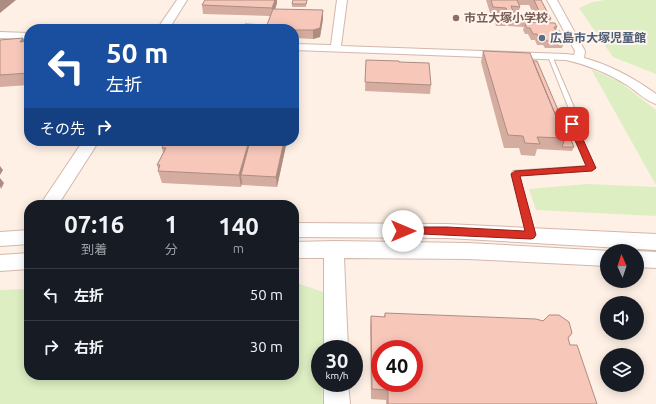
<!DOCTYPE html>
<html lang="ja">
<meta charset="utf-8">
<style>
:root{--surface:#171b24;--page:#242831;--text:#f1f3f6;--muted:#9ea1a6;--line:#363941}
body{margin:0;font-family:Ubuntu,"Noto Sans JP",sans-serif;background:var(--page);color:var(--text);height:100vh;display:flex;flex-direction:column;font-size:15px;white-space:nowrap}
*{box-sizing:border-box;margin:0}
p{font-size:13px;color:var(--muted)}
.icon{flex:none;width:22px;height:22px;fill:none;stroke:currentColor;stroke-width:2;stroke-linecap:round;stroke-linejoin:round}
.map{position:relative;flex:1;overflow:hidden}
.sheet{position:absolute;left:24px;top:200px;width:275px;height:180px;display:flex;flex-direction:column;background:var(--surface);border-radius:16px;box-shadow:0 2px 10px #0003}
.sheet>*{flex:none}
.banner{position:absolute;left:24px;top:24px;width:275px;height:122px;border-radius:16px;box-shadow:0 2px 10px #0003;background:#1a4fa0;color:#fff;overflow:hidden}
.needle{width:26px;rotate:357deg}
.buttons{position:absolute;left:600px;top:244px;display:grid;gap:8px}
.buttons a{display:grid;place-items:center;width:44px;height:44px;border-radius:50%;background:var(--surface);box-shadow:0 2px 10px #0003;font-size:20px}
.speed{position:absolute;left:311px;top:340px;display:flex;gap:8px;font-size:20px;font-weight:700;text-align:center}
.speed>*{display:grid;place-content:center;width:52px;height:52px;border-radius:50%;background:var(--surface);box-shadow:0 2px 10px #0003;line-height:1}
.speed small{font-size:10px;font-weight:400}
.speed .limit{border:6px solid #d22;background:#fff;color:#111}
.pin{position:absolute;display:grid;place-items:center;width:34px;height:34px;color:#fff;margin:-17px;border-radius:8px;box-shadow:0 2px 6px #0006}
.me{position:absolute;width:44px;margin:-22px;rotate:90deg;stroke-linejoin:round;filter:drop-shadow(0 0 3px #0008)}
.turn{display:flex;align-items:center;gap:14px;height:84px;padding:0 16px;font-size:18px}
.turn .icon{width:52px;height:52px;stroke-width:2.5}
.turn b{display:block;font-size:28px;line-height:34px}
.then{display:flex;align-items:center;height:38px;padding:0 16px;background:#0003;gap:8px;font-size:15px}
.eta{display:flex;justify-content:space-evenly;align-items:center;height:68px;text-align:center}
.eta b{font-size:24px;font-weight:700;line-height:28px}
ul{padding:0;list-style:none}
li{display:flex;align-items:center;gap:12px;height:52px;padding:0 16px;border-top:1px solid var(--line)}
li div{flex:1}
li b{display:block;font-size:15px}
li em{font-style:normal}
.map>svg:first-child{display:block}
</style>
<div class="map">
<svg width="656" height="404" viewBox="0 0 656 404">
<rect width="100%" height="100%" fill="#fef0e5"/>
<path fill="#dceec2" d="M 605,0 L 656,0 L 656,74 L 613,57 L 579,8 L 593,2 Z
M 591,69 L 620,82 L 656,110 L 656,185 Z
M 587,184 L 656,187 L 656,216 L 536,210 L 529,189 Z
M 294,282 L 323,292 L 323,349 L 320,349 L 320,383 L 322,383 L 323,404 L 0,404 L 0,290 L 29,289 L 29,375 L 294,375 Z"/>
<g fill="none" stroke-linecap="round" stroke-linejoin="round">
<g stroke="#d4b7ac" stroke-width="2">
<path id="service" d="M 548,55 L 552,56 L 579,119 L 575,124 L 595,168 L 592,170 L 519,175 L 535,235 L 534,237 L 528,237 L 527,235 L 512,173 L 513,171 L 588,166 L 569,124 L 573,119 L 548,56 Z"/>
</g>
<g stroke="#d4b7ac" stroke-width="2">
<path id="minor" d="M 337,0 L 347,0 L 341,46 L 566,54 L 574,55 L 575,51 L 547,0 L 557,0 L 585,51 L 584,58 C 610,65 634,78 656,94 L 656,104 C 646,101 636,91 627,85 C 608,73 588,65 566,60 L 294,50 L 294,44 L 331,45 Z
M 0,32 L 29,33 L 29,39 L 0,38 Z"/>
</g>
<g stroke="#d4b7ac" stroke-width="2">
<path id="tertiary" d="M 177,0 L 187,0 L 169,29 L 157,29 Z
M 83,141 L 99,141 L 58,205 L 40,205 Z
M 294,223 L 447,224 L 656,234 L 656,250 L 447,238 L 294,237 Z
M 29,230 L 29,244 L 0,246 L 0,232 Z
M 334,241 L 468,243 L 610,251 L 607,251 L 607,266 L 468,259 L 344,258 L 348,349 L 324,349 L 324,258 L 294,258 L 294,242 Z
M 637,251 L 656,252 L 656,268 L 637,267 Z
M 29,253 L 29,269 L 0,271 L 0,255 Z
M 324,383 L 348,383 L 350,404 L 324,404 Z"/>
</g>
<use href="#service" fill="#fff" fill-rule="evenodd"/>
<use href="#minor" fill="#fff" fill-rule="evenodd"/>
<use href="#tertiary" fill="#fff" fill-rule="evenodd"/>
</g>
<path fill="#d4aca0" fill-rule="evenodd" d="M 307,0 L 306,7 L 292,7 L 292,4 Z
M 486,0 L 541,0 L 551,19 L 549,23 L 557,27 L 556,31 L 564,42 L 562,48 L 545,48 L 543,45 L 537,45 L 535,40 L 531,40 L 528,34 L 525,34 L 523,30 L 524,27 L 508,26 L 507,24 L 506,26 L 496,26 L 494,18 L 494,16 L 491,16 ZM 519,5 L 529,5 L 534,15 L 518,14 L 520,7 Z
M 277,3 L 275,9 L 323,19 L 320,37 L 313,39 L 294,38 L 294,29 L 244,29 L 243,28 L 267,25 L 270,16 L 203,14 L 202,5 Z
M 23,38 L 25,42 L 29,41 L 29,85 L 0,87 L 0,40 Z
M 483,51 L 533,61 L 574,147 L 572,151 L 537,149 L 535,156 L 521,155 L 519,148 L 504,148 L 481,62 Z
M 366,60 L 399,62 L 431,85 L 430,94 L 365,91 Z
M 287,141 L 277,187 L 242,185 L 242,183 L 241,187 L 162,183 L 158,171 L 158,169 L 157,165 L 163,153 L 162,148 Z
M 385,313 L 572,333 L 568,339 L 570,345 L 597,404 L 386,404 L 386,400 L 371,399 L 370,327 L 371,316 L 384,317 Z"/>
<path fill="#ad8c82" d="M 0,0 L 16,0 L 0,13 Z
M 275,0 L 277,0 L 277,3 L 273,16 L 272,8 Z
M 323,10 L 323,19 L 320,37 L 313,39 L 313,30 Z
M 23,38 L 28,49 L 20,42 Z
M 294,93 L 295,103 L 294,107 Z
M 249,141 L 254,141 L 241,175 L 242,183 L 241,187 L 239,175 Z
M 284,141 L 287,141 L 277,187 L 276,177 Z
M 0,166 L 3,170 L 0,175 Z
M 0,178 L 4,183 L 1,189 L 0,186 Z"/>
<path fill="#f7c8ba" stroke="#ad8c82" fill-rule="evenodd" d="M 205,0 L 275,0 L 272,8 L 202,5 Z
M 293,0 L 307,0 L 306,4 L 292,4 Z
M 491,0 L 517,0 L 520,7 L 511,6 L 514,14 L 541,15 L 534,0 L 541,0 L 551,19 L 510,17 L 506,8 L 493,7 Z
M 273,9 L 323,10 L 320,28 L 313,30 L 294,30 L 294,29 L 243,28 L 245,24 L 267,25 Z
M 495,15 L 504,15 L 507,23 L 497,23 Z
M 527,22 L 555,23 L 557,27 L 554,27 L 556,31 L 560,31 L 564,42 L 547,41 L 546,39 L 539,38 L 537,34 L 533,34 L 530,28 L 527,28 L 525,24 L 528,24 Z
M 23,38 L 20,42 L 29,41 L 29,73 L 0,75 L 0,40 Z
M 483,51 L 530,53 L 565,138 L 537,137 L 540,144 L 525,143 L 523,136 L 508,135 Z
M 366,60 L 399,61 L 399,62 L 429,63 L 431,85 L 365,82 Z
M 533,61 L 537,61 L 574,147 L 562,147 L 565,138 Z
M 165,141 L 249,141 L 239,175 L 158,171 L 160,165 L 157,165 L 166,148 L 162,148 Z
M 250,141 L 284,141 L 276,177 L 241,175 Z
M 385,313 L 536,319 L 543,321 L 549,315 L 559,315 L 569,322 L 572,333 L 568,338 L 570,345 L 577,345 L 597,404 L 388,404 L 388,390 L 372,389 L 371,316 L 385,317 ZM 380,349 L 414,349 L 414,383 L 380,383 Z"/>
<path fill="#d93025" stroke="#8d1f18" d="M 572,122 L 576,124 L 596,168 L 592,171 L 520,176 L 536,235 L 534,238 L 531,239 L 400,233 L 398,231 L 400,228 L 403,227 L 447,227 L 525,231 L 511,174 L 515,171 L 586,166 L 568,124 Z"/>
<circle fill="#8d6e63" stroke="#fff5ee" stroke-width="1.5" cx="456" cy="18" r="4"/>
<circle fill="#5c6f8a" stroke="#fff5ee" stroke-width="1.5" cx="542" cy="38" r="4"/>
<g text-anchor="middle" stroke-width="4" stroke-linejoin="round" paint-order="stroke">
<g font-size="12" font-weight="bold" fill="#785e54" stroke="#fff5ee" text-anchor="start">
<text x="464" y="22">市立大塚小学校</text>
</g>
<g font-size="12" font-weight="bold" fill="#4e5e75" stroke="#fff5ee" text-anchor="start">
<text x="550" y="42">広島市大塚児童館</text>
</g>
</g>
</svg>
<div class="buttons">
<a><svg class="needle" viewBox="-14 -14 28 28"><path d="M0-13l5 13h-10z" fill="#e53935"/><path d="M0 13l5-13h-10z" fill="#9ea1a6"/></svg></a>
<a><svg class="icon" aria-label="sound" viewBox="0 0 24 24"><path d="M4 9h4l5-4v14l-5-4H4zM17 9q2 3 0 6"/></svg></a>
<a><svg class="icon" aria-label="layers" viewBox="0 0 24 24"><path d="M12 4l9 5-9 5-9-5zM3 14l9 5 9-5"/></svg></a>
</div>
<div class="speed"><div>30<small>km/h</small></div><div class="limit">40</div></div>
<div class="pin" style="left:572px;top:124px;background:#d93025"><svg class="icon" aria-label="arrive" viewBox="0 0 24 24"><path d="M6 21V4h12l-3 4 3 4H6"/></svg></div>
<svg class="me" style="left:403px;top:231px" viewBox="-20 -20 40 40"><circle r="19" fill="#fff"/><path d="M0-13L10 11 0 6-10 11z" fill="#d93025"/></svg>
<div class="banner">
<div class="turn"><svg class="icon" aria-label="left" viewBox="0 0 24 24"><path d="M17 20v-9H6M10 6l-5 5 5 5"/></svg><div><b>50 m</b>左折</div></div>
<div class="then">その先<svg class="icon" aria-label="right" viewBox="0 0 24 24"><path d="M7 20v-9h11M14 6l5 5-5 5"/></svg></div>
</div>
<section class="sheet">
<div class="eta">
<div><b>07:16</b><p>到着</p></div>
<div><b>1</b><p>分</p></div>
<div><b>140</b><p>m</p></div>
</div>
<ul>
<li><svg class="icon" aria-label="left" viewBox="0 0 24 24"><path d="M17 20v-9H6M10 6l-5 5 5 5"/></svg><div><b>左折</b></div><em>50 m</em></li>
<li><svg class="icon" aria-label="right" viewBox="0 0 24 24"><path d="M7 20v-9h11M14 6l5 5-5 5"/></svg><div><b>右折</b></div><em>30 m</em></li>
</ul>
</section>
</div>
